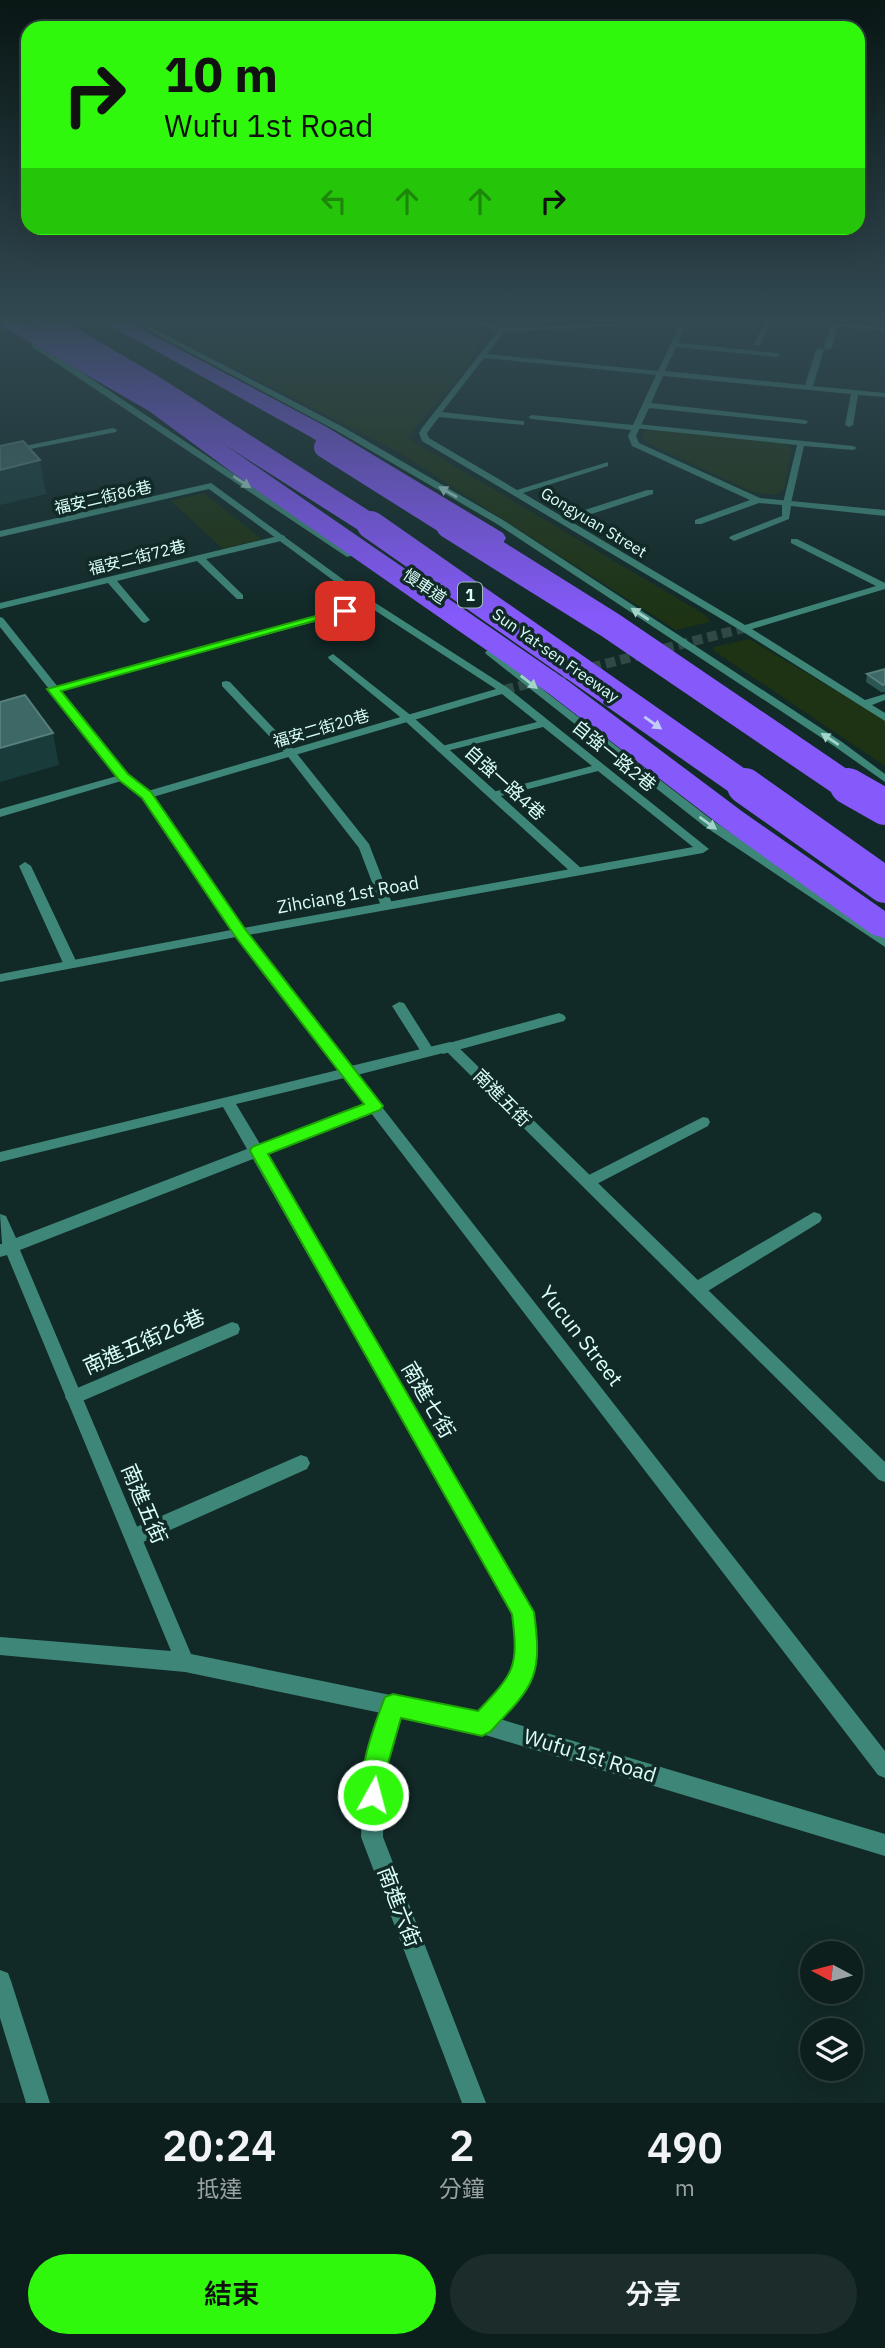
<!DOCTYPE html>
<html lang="zh-TW">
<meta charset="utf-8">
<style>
:root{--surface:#0d1f1d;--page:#1b2c2a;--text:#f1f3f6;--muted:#9aa2a4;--line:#2d3d3b;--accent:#2ff80c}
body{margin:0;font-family:"IBM Plex Sans","Noto Sans TC",sans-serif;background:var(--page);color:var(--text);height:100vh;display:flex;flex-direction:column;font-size:26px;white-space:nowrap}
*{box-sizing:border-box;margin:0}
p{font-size:23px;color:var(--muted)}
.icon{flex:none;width:38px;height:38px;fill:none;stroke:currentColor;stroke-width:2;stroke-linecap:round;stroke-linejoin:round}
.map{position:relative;height:2103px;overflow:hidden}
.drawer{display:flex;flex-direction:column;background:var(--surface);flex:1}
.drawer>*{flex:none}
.top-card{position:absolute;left:21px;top:21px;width:844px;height:214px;border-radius:21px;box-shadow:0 7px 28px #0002,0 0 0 2px var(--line);background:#2ff80c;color:#111;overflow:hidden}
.needle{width:46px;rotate:277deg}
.tools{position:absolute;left:800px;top:1941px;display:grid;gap:14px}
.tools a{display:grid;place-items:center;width:63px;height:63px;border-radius:50%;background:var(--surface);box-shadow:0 7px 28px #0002,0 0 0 2px var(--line);font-size:35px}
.pin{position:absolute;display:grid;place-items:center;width:60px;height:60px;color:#fff;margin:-30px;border-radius:14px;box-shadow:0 4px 10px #0006}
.me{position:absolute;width:77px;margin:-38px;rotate:7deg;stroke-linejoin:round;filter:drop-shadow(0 0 5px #0008)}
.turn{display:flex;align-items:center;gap:24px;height:147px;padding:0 28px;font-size:32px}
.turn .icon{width:91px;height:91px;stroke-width:2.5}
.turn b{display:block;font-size:49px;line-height:60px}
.lanes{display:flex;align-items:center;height:66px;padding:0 28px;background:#0003;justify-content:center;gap:35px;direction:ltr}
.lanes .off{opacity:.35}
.eta{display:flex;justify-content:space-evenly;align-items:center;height:119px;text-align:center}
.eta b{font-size:42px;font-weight:600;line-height:49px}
.primary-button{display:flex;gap:14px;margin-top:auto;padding:14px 28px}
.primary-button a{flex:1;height:80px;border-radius:42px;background:var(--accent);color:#111;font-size:28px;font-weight:600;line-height:80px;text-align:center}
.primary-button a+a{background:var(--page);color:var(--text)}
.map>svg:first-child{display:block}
</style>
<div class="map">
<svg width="885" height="2103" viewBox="0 0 885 2103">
<rect width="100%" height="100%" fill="#112927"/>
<path fill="#1d3314" d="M 145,322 L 464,322 L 487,331 L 467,366 L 407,438 L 707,616 L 710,622 L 676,630 L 398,452 Z
M 653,430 L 783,443 L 792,448 L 784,489 L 775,495 L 753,492 L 647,443 L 642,437 L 644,431 Z
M 204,493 L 262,539 L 223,549 L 171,501 Z
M 749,639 L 885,720 L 885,766 L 714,651 L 713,647 Z"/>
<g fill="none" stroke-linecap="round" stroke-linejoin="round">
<path stroke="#2f4946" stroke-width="10" stroke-dasharray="10 5" stroke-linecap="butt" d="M 504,690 L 744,628"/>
<path fill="#3e8677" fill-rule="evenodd" d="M 133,322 L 141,322 L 343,427 L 503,520 L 842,742 L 885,774 L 885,782 L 834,746 L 497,524 L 337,431 Z
M 32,343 L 38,343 L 355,555 L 347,557 L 32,347 Z
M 637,424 L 853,446 L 857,448 L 853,450 L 804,446 L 791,503 L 787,506 L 783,503 L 797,445 L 634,428 L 633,426 Z
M 282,535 L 285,536 L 285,540 L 206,559 L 243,595 L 243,599 L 237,599 L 197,561 L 117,581 L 150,620 L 145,623 L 142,622 L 108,583 L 0,609 L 0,603 Z
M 371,601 L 376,604 L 374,606 L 57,691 L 49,691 L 48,689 Z
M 490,649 L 712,820 L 885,937 L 885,947 L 704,826 L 486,654 L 485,652 Z
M 333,654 L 413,717 L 582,869 L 584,872 L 582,875 L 574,875 L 405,721 L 329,659 L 328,657 Z
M 226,681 L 230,682 L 294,750 L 369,844 L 393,906 L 391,909 L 383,909 L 381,906 L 359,848 L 286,754 L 222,686 L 222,682 Z
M 124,774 L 130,777 L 128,779 L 0,817 L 0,809 Z
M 25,862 L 31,866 L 77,963 L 75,966 L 65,966 L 63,963 L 19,866 Z
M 399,1002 L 404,1003 L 433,1049 L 435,1052 L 433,1055 L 423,1055 L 392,1006 Z
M 559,1013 L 564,1015 L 566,1018 L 564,1021 L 443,1054 L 436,1049 L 438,1046 Z
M 703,1117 L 708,1118 L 710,1122 L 708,1126 L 593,1186 L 583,1186 L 580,1182 L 583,1178 Z
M 814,1212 L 820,1214 L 822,1218 L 820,1222 L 703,1294 L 697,1295 L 691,1294 L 689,1289 L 691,1284 Z
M 232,1322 L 238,1324 L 240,1329 L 238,1334 L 80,1402 L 74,1404 L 68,1402 L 65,1397 L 68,1392 Z
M 301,1455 L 307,1457 L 310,1463 L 307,1469 L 141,1543 L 134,1545 L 127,1543 L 125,1537 L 127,1531 Z"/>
<path fill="#3e8677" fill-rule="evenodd" d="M 474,322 L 483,322 L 502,328 L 652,322 L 649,324 L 504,332 L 487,354 L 658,371 L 681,322 L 687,322 L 678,343 L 777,353 L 781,355 L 777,357 L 676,347 L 665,371 L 805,385 L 816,350 L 820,348 L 824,350 L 813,386 L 885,393 L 885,397 L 858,395 L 853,425 L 849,427 L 845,425 L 851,394 L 663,376 L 651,403 L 805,420 L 809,422 L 805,424 L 649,408 L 636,436 L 639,443 L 760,498 L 885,510 L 885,516 L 791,506 L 789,519 L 734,541 L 729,538 L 731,536 L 782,516 L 782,505 L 759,503 L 701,524 L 695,524 L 695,520 L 750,500 L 632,446 L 628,436 L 631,430 L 532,419 L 528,417 L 532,415 L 633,425 L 656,375 L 484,358 L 442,412 L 521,421 L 524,421 L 524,425 L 439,417 L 427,433 L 429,438 L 517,490 L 608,462 L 608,466 L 523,493 L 563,517 L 647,490 L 653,490 L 653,494 L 570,521 L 745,625 L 876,586 L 791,543 L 791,539 L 797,539 L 885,583 L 885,589 L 752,629 L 865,700 L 885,694 L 885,700 L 872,705 L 885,713 L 885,721 L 740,630 L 422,441 L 419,433 L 422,428 L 498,331 Z
M 764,322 L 770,322 L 760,345 L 754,345 Z
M 820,322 L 885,327 L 885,331 L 838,326 L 832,348 L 828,350 L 824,348 L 831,325 Z
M 113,428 L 117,430 L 116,432 L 0,455 L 0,451 Z
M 211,483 L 374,602 L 508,688 L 709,849 L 703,853 L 248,935 L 351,1066 L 450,1042 L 455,1044 L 885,1462 L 885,1482 L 879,1480 L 447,1052 L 357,1075 L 885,1751 L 885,1778 L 878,1775 L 371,1113 L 265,1154 L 533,1612 C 538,1661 534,1683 500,1719 L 885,1834 L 885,1856 L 482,1734 L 400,1717 L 384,1774 L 383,1837 L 486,2103 L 462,2103 L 361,1837 L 364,1774 L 381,1713 L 185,1672 L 0,1655 L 0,1637 L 171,1651 L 7,1255 L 0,1257 L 0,1244 L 2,1244 L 0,1214 L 6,1216 L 16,1238 L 247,1149 L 223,1107 L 0,1162 L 0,1152 L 338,1070 L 236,937 L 0,982 L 0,974 L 231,930 L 142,797 L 120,779 L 0,627 L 0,617 L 3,618 L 128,775 L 148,791 L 496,689 L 368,606 L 209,489 L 0,537 L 0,531 ZM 502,694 L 537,722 L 438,747 L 438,751 L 442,752 L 543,727 L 592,766 L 489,793 L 489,797 L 493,798 L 598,771 L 693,847 L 243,928 L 153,797 ZM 344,1078 L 364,1104 L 260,1144 L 236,1104 ZM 253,1159 L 513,1614 C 519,1667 514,1675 478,1713 L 191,1654 L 20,1250 Z
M 0,1970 L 8,1973 L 11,1981 L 50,2103 L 26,2103 L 0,2018 Z"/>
<path fill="#8559fa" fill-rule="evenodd" d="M 0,322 L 23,322 L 187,414 L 189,420 L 568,681 L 743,812 L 885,911 L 885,938 L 873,935 L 721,826 L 548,693 L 252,487 L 149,411 L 2,326 Z
M 104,322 L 128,322 L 325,426 L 503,533 L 506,538 L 503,543 L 485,543 L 309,436 Z"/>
<path stroke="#8559fa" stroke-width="22" d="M 44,322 L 153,386 L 374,527
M 325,447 L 452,527"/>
<path stroke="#8559fa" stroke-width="28" d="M 371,525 L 748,788
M 450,525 L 610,625 L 850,788"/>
<path stroke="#8559fa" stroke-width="36" d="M 745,786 L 885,885
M 848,786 L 885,807"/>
</g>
<path fill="#2b5653" d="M 885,669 L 885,692 L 881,692 L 866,682 L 867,674 Z"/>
<path fill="#193c3a" d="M 40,460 L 46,494 L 0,505 L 0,470 Z
M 53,733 L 59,765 L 0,782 L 0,748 Z"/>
<path fill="#3e6865" stroke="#567f7c" stroke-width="2" d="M 23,441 L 40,460 L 0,470 L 0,446 Z
M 885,669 L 885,684 L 883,685 L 867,674 Z
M 25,695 L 53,733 L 0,748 L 0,702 Z"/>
<defs><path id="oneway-solid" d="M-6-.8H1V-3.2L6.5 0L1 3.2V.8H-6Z" transform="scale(1.75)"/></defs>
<g fill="#a3d4cc">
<use href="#oneway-solid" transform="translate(242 482) rotate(34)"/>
<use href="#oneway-solid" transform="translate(448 492) rotate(-150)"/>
<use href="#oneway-solid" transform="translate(640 614) rotate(-147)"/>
<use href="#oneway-solid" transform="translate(529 682) rotate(38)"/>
<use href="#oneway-solid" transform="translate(830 739) rotate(-146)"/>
<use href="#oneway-solid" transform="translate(708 823) rotate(36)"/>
</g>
<use fill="#c0ccf9" href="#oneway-solid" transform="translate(653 723) rotate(35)"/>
<linearGradient id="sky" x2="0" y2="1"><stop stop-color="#091715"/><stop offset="0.52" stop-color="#324952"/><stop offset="1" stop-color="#324952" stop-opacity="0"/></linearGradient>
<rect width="885" height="616" fill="url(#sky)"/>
<path fill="#2ff80c" stroke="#1fa108" stroke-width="2" d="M 341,609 L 350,611 L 61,691 L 128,774 L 151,792 L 245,929 L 383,1106 L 380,1110 L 268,1154 L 534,1612 C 543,1678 534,1685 490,1732 L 482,1736 L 401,1718 L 385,1774 L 382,1804 L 373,1807 L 365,1804 C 354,1778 375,1723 385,1697 L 393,1694 L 478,1711 C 514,1673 519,1668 512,1614 L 250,1151 L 252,1147 L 364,1104 L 235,936 L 142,798 L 119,780 L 47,689 Z"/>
<g text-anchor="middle" stroke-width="7" stroke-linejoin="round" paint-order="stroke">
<g font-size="16" fill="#dafef9" stroke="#112927">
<text transform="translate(103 497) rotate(-13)" y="6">福安二街86巷</text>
<text transform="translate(594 522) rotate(31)" y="6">Gongyuan Street</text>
<text transform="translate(137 557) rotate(-14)" y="6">福安二街72巷</text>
<text transform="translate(425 586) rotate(34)" y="6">慢車道</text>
<text transform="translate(556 655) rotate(35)" y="6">Sun Yat-sen Freeway</text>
<text transform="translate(321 728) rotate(-16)" y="6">福安二街20巷</text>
</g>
<rect fill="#112927" stroke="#9ebeba" stroke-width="2" x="458" y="582.5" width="24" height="25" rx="5"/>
<g font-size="16" font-weight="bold" fill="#dafef9">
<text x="470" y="601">1</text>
</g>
<g font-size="18" fill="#dafef9" stroke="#112927">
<text transform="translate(614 756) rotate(39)" y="6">自強一路2巷</text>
<text transform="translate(505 783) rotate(42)" y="6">自強一路4巷</text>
<text transform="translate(348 895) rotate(-10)" y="6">Zihciang 1st Road</text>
<text transform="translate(502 1098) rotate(45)" y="6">南進五街</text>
</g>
<g font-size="21" fill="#dafef9" stroke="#112927">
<text transform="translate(581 1336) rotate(52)" y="7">Yucun Street</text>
<text transform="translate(144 1342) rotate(-24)" y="7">南進五街26巷</text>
<text transform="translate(428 1400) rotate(60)" y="7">南進七街</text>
<text transform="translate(144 1504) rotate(67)" y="7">南進五街</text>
<text transform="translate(590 1756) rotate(17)" y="7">Wufu 1st Road</text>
<text transform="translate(399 1907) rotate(69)" y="7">南進六街</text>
</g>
</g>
</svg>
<div class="tools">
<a><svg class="needle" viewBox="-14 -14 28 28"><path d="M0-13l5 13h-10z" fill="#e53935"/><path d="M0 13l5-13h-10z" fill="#9aa2a4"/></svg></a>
<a><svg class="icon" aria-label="layers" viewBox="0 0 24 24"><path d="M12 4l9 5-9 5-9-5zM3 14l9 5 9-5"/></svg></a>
</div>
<div class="pin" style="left:345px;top:611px;background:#d93025"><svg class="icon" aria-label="arrive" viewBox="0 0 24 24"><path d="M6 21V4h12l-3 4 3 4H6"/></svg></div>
<svg class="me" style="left:373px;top:1795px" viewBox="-20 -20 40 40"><circle r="17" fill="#2ff80c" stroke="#fff" stroke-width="3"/><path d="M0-11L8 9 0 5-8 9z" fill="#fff"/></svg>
<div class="top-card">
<div class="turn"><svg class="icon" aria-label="right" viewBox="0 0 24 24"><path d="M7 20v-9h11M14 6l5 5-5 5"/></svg><div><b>10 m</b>Wufu 1st Road</div></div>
<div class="lanes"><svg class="icon off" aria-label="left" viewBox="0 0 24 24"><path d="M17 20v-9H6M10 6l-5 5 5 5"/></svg><svg class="icon off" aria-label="ahead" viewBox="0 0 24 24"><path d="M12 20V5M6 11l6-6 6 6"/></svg><svg class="icon off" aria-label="ahead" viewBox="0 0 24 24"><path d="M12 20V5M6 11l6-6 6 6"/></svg><svg class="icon" aria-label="right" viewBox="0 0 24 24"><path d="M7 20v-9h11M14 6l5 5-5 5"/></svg></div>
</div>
</div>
<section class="drawer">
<div class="eta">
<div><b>20:24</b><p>抵達</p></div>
<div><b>2</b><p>分鐘</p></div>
<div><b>490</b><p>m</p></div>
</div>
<div class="primary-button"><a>結束</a><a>分享</a></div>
</section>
